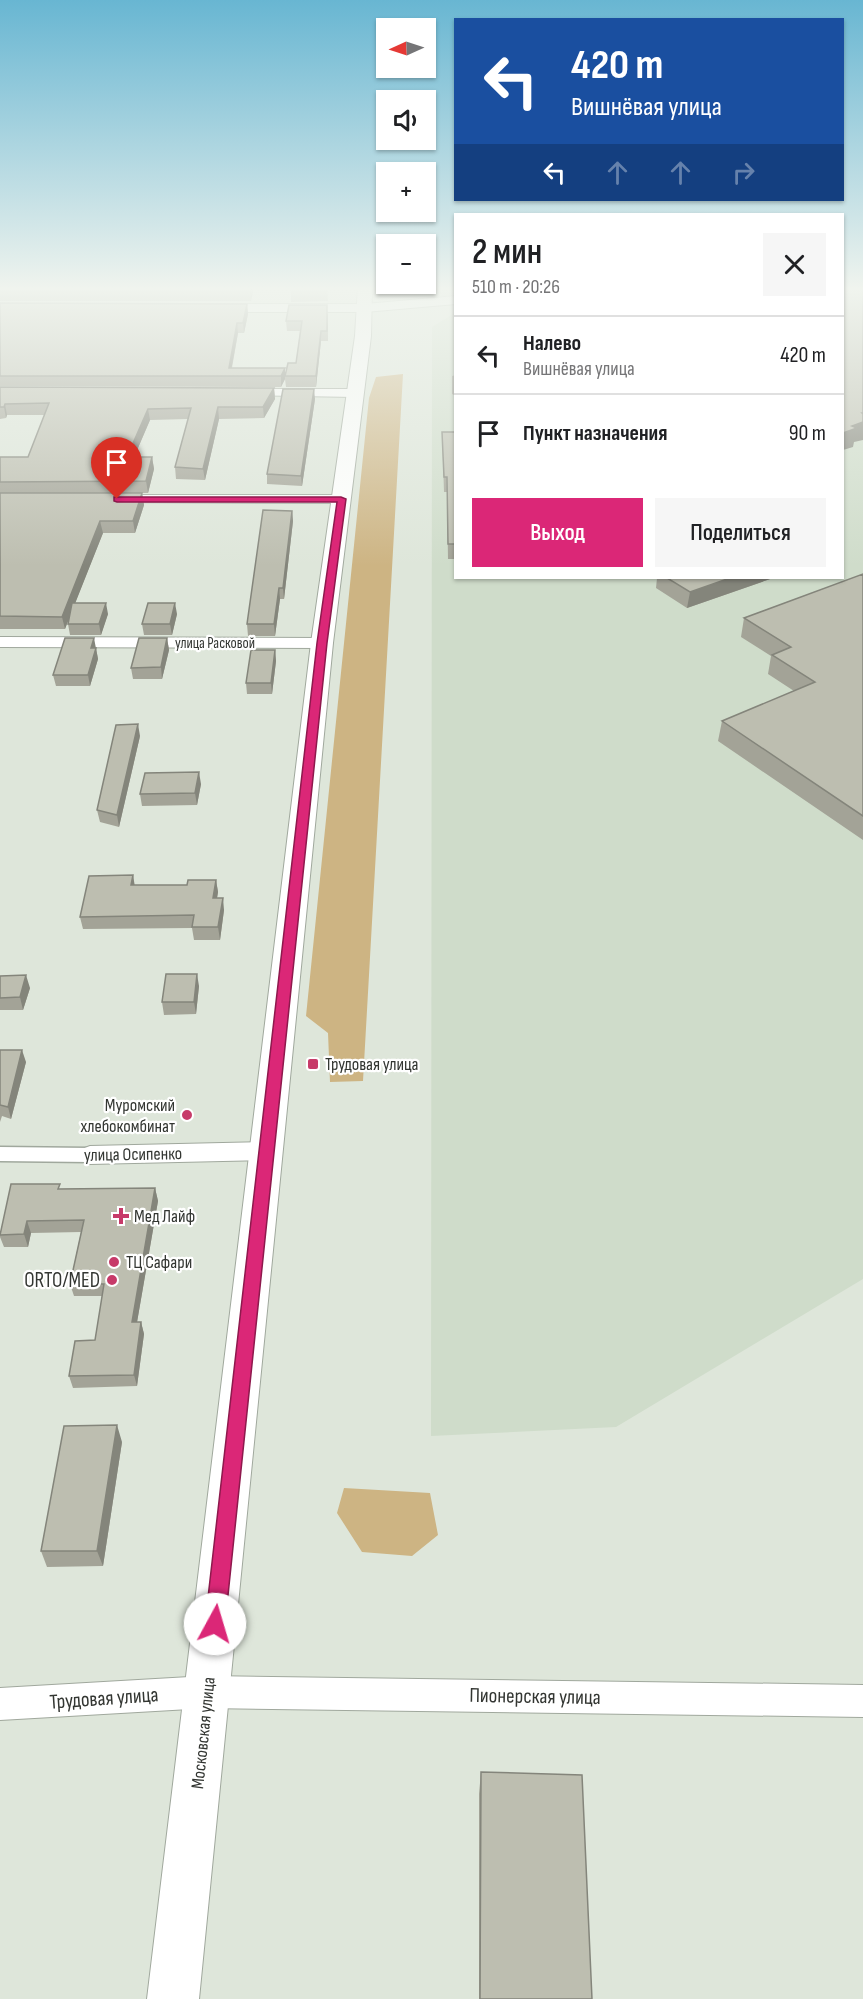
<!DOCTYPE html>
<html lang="ru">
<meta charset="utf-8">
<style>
:root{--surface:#fff;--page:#f6f6f6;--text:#202124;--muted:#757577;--line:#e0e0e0;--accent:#db2777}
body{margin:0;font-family:"Sofia Sans Condensed",sans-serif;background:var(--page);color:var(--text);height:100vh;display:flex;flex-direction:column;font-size:22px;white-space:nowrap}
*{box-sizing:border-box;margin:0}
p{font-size:20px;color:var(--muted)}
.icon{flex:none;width:33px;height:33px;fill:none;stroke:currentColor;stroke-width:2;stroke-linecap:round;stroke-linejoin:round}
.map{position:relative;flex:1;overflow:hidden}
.side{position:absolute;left:454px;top:213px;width:390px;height:366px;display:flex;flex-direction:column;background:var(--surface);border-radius:0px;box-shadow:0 2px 4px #0004}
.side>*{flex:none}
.hud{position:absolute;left:454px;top:18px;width:390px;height:183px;border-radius:0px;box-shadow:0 2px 4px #0004;background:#1a4fa0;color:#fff;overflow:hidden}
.needle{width:39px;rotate:267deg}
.tools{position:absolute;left:376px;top:18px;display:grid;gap:12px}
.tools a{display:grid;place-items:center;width:60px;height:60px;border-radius:0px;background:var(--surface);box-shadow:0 2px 4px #0004;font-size:30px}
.pin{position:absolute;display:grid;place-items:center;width:51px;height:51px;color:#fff;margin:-62px -26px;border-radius:50% 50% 50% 0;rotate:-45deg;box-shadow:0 0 6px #0007}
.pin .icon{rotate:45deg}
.me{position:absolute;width:66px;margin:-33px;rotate:6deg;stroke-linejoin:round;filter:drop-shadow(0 0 4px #0008)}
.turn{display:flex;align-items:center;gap:21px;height:126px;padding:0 18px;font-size:27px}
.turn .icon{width:78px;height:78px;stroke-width:2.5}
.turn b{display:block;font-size:42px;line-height:51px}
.lanes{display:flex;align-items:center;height:57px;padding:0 18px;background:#0003;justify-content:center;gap:30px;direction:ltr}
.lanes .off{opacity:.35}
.round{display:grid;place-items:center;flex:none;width:63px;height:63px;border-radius:0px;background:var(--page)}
.head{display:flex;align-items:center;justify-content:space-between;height:102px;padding:0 18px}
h1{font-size:36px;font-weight:600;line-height:45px}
.button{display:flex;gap:12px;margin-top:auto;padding:12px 18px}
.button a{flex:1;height:69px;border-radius:0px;background:var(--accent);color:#fff;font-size:24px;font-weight:600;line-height:69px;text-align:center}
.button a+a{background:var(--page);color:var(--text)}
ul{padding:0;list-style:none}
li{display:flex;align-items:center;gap:18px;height:78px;padding:0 18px;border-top:2px solid var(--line)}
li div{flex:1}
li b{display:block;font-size:22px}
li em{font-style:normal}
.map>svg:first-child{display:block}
</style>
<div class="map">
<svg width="863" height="1999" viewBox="0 0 863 1999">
<rect width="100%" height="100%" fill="#dee6da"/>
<path fill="#cfdcca" d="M 393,286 L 456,286 L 456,296 L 416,296 L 397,292 Z
M 843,286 L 863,286 L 863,1279 L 616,1427 L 431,1436 L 432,327 L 456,312 L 456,578 L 843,578 Z"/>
<path fill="#cdb483" d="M 403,374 L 363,1081 L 330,1082 L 328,1033 L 306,1016 L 369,398 L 376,377 Z
M 344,1488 L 430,1493 L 438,1535 L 412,1556 L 362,1552 L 337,1513 Z"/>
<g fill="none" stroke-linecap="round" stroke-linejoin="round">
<g stroke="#a0a89d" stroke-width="3">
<path id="pedestrian" d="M 0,1147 L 90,1148 L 96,1150 L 99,1155 L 96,1160 L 90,1162 L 0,1161 Z"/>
</g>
<g stroke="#a0a89d" stroke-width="2">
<path id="minor" d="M 248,389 L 355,389 L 361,393 L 355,397 L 244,395 L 242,393 Z
M 114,495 L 341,495 L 348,499 L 341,503 L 109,502 L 107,499 Z
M 0,637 L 322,638 L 330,643 L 322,648 L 0,647 Z
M 266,1142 L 274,1145 L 278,1151 L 274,1157 L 266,1160 L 90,1164 L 82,1161 L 78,1155 L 82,1149 L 90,1146 Z
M 207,1676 L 863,1685 L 863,1717 L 207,1708 L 0,1720 L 0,1688 Z"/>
</g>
<g stroke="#a0a89d" stroke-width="2">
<path id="tertiary" d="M 456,296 L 456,304 L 365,312 L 211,312 L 204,308 L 211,304 L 365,304 Z"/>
</g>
<g stroke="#a0a89d" stroke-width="2">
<path id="secondary" d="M 358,286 L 372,286 L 371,336 L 333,643 L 199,1999 L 147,1999 L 311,643 L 355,336 Z"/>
</g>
<use href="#pedestrian" fill="#fff" fill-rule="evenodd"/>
<use href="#minor" fill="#fff" fill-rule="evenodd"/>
<use href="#tertiary" fill="#fff" fill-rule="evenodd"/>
<use href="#secondary" fill="#fff" fill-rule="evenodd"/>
</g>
<path fill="#a3a397" d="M 0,286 L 254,286 L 251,301 L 0,301 Z
M 327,286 L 328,301 L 291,302 L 291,289 Z
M 0,303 L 247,304 L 248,314 L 244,333 L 238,333 L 232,368 L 285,374 L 296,363 L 300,331 L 287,331 L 286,321 L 328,314 L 328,341 L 321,341 L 316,387 L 286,387 L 285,379 L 281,387 L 0,386 Z
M 456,375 L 456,396 L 452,394 L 452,376 Z
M 0,387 L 274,388 L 275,399 L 264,418 L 219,419 L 205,480 L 176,479 L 175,467 L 188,419 L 150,420 L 134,457 L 152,457 L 154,469 L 148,493 L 9,493 L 142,493 L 144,505 L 135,533 L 103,533 L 75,603 L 108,614 L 101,635 L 70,635 L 68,624 L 68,620 L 65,629 L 0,629 L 0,457 L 28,457 L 45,415 L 7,415 L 6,418 L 0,419 Z
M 315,399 L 302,486 L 267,484 L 267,474 Z
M 442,432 L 456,432 L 456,559 L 448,559 L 447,492 L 444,492 Z
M 292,511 L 293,521 L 284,599 L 280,599 L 275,636 L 248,636 L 247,624 Z
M 863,574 L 863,840 L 718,741 L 722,721 L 794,691 L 768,674 L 771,656 L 741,637 L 744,618 Z
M 657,578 L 773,578 L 687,608 L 656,588 Z
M 177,614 L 172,635 L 144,635 L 142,624 Z
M 167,638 L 169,650 L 162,679 L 133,679 L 131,668 Z
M 96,648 L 98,659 L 90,686 L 56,686 L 53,675 Z
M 275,650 L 276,661 L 272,694 L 247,694 L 246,683 Z
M 140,736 L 119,827 L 100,822 L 97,810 Z
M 201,784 L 197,805 L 142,806 L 140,794 Z
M 133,875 L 134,885 L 187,885 L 216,880 L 218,892 L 217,898 L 224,910 L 220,940 L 194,940 L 192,928 L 83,929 L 80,917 Z
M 0,976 L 30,988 L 23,1010 L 0,1010 Z
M 199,986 L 196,1014 L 164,1015 L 162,1002 Z
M 0,1050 L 26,1062 L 11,1119 L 2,1116 L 0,1122 Z
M 155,1188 L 158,1201 L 137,1322 L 141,1322 L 144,1334 L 137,1386 L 73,1388 L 69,1376 L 95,1340 L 102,1296 L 74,1296 L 70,1284 L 81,1232 L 31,1233 L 28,1247 L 4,1247 L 0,1237 L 0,1232 L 61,1189 Z
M 122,1442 L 103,1566 L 47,1567 L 41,1551 Z
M 481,1772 L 592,1999 L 479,1999 L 479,1794 Z"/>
<path fill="#84857b" d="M 251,286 L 254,286 L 251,301 L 250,291 Z
M 247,304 L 248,314 L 244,333 L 243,323 Z
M 237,323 L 238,333 L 230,376 L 229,368 Z
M 321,331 L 321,341 L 316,387 L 316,376 Z
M 285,368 L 285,379 L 281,387 L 281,376 Z
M 274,388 L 275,399 L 264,418 L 263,407 Z
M 314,389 L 315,399 L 302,486 L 301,476 Z
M 5,404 L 7,415 L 6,418 L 4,407 Z
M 218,407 L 219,419 L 205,480 L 203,469 Z
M 148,409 L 150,420 L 129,469 L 127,457 Z
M 863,413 L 863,440 L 854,442 L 853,447 L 843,450 L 843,433 L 852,426 Z
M 152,457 L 154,469 L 148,493 L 146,481 Z
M 142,493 L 144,505 L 135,533 L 133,521 Z
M 292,511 L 293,521 L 284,599 L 283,588 Z
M 100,521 L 103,533 L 65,629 L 62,617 Z
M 730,578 L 773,578 L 687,608 L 690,592 Z
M 279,588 L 280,599 L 275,636 L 274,624 Z
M 106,603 L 108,614 L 101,635 L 99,624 Z
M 175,603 L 177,614 L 172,635 L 170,624 Z
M 94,638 L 98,659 L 90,686 L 88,675 L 91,648 Z
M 167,638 L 169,650 L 162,679 L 161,667 Z
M 275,650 L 276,661 L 272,694 L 271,683 Z
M 138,724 L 140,736 L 119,827 L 117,815 Z
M 199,772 L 201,784 L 197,805 L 195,793 Z
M 133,875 L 135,887 L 131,885 Z
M 216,880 L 218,892 L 215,910 L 213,898 Z
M 223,898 L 224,910 L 220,940 L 218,927 Z
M 197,974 L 199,986 L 196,1014 L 194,1002 Z
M 26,975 L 30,988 L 23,1010 L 20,997 Z
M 22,1050 L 26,1062 L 11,1119 L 8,1107 Z
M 155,1188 L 158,1201 L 135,1334 L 132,1322 Z
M 27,1221 L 31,1233 L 28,1247 L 24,1234 Z
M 141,1322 L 144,1334 L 137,1386 L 134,1375 Z
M 117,1425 L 122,1442 L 103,1566 L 97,1551 Z"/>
<path fill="#bdbeb0" stroke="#84857b" stroke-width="1.5" d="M 0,286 L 251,286 L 250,291 L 0,291 Z
M 291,286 L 327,286 L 327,289 L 291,289 Z
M 843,286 L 863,286 L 863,413 L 862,413 L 863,414 L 863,422 L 852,426 L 857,428 L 843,433 Z
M 0,303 L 247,304 L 243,323 L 237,323 L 229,368 L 285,368 L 281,376 L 0,376 Z
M 289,305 L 327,305 L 327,331 L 321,331 L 316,376 L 285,376 L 288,363 L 296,363 L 302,321 L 286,321 Z
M 0,387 L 274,388 L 263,407 L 218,407 L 203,469 L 175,467 L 191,408 L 148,409 L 127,457 L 152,457 L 146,481 L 0,482 L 0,457 L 28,457 L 49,403 L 5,404 L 4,407 L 0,407 Z
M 283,389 L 314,389 L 301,476 L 267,474 Z
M 442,432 L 456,432 L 456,544 L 448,544 L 447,477 L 444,477 Z
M 0,493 L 142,493 L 133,521 L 100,521 L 62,617 L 0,616 Z
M 263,510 L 292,511 L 283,588 L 279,588 L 274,624 L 247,624 Z
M 863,574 L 863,816 L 722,721 L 815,682 L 772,655 L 791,647 L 744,618 Z
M 667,578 L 730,578 L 690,592 Z
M 72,603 L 106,603 L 99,624 L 68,624 Z
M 148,603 L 175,603 L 170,624 L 142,624 Z
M 65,638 L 94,638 L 91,648 L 96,648 L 88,675 L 53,675 Z
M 139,638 L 167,638 L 161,667 L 131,668 Z
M 251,650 L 275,650 L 271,683 L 246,683 Z
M 138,724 L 117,815 L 97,810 L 116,725 Z
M 199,772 L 195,793 L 140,794 L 145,773 Z
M 133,875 L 131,885 L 187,885 L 188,880 L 216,880 L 213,898 L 223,898 L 218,927 L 192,927 L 194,915 L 80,917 L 89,876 Z
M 166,974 L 197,974 L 194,1002 L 162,1002 Z
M 26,975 L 20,997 L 0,998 L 0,976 Z
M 0,1050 L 22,1050 L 8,1107 L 0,1105 Z
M 11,1184 L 60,1184 L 58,1189 L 155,1188 L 132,1322 L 141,1322 L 134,1375 L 69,1376 L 75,1341 L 95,1340 L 104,1284 L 70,1284 L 84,1220 L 27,1221 L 24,1234 L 0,1235 Z
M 117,1425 L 97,1551 L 41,1551 L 64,1426 Z
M 481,1772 L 582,1775 L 592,1999 L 480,1999 Z"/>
<linearGradient id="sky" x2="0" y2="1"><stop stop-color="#68b6d2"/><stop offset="0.51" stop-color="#f0f4ee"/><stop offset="1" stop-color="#f0f4ee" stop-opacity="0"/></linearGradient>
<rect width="863" height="566" fill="url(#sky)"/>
<path fill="#db2777" stroke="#8e194d" stroke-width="1.5" d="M 114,497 L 341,497 L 346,499 L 327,643 L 225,1624 L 222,1631 L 215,1634 L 208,1631 L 205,1624 L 317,643 L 337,502 L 117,502 L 114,501 Z"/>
<g fill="#c73a69" stroke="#fff" stroke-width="2">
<rect x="307" y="1058" width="12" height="12" rx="3"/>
<circle cx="187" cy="1115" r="6"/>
<path d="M118 1207h6v6h6v6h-6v6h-6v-6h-6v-6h6z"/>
<circle cx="114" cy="1262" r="6"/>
<circle cx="112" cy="1280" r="6"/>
</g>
<g text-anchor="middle" stroke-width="4.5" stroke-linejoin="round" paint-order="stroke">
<g font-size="15" fill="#333632" stroke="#fff">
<text x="215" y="648">улица Расковой</text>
</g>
<g font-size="18" fill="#333632" stroke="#fff" text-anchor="start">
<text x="325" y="1070">Трудовая улица</text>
<text x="175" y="1111" text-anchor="end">Муромский<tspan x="175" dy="21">хлебокомбинат</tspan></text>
<text x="134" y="1222">Мед Лайф</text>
<text x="126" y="1268">ТЦ Сафари</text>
</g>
<g font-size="18" fill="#333632" stroke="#fff">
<text transform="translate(133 1154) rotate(-1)" y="6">улица Осипенко</text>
<text transform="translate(203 1733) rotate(-84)" y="6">Московская улица</text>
</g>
<g font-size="21" fill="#333632" stroke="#fff" text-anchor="end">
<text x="100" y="1287">ORTO/MED</text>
</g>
<g font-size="21" fill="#333632" stroke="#fff">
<text transform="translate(535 1696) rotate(1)" y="7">Пионерская улица</text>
<text transform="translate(104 1698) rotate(-4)" y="7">Трудовая улица</text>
</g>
</g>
</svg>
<div class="tools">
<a><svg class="needle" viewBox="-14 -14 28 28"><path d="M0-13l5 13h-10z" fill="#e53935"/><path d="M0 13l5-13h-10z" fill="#757577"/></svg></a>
<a><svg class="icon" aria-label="sound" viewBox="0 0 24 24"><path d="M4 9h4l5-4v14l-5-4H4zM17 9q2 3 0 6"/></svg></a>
<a>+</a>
<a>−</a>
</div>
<div class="pin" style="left:117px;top:499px;background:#d93025"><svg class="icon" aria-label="arrive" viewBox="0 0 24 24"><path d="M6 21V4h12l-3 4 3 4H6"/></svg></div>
<svg class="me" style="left:215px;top:1624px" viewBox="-20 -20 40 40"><circle r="19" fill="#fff"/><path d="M0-13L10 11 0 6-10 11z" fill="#db2777"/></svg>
<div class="hud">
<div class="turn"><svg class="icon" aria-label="left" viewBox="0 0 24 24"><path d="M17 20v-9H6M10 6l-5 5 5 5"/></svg><div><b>420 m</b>Вишнёвая улица</div></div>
<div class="lanes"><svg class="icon" aria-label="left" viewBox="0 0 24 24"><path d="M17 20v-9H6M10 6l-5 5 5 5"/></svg><svg class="icon off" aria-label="ahead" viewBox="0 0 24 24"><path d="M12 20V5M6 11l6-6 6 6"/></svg><svg class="icon off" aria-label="ahead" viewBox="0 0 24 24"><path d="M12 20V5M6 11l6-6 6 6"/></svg><svg class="icon off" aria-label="right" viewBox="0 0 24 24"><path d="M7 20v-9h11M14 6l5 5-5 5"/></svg></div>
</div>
<section class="side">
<div class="head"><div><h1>2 мин</h1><p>510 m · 20:26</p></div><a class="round"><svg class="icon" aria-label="close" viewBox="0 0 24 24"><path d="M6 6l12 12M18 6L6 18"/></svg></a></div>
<ul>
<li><svg class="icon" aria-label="left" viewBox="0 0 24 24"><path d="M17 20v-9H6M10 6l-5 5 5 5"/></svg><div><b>Налево</b><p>Вишнёвая улица</p></div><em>420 m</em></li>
<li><svg class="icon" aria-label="arrive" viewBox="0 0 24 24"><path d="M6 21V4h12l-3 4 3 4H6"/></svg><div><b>Пункт назначения</b></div><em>90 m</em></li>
</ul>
<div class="button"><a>Выход</a><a>Поделиться</a></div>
</section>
</div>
